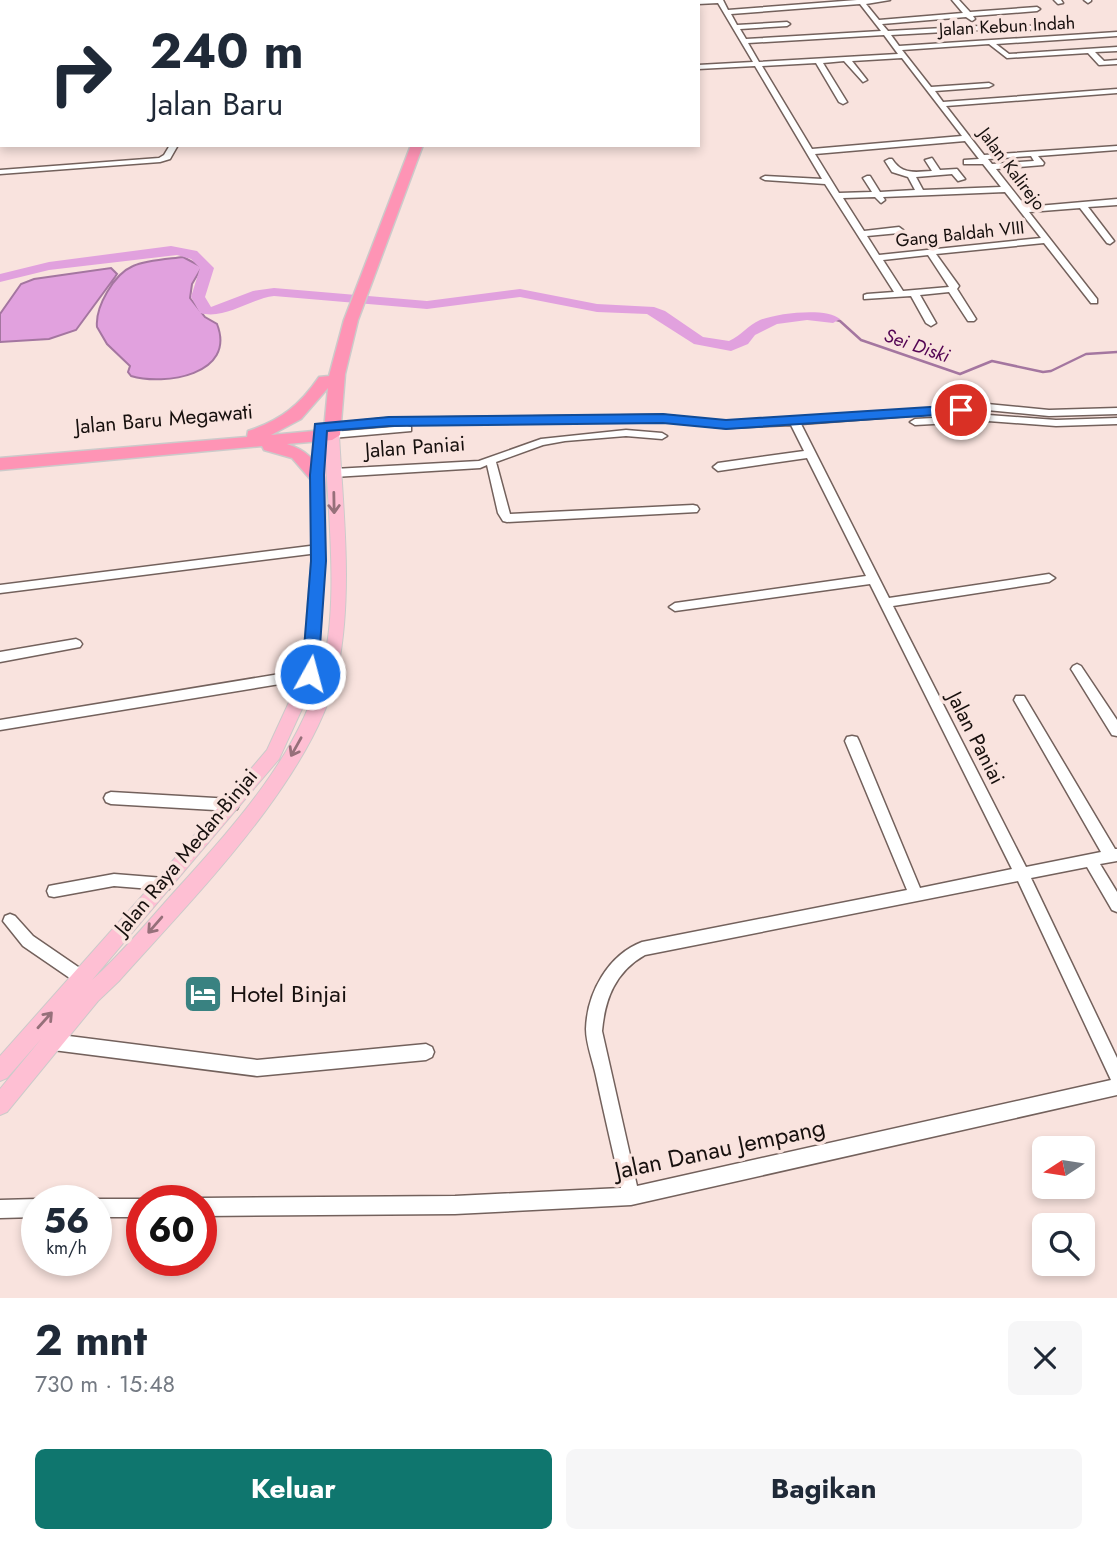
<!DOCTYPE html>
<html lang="id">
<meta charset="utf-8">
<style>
:root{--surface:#fff;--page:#f6f6f7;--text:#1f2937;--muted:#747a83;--accent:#0f766e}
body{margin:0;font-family:Jost,sans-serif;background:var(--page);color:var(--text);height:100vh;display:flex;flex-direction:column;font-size:26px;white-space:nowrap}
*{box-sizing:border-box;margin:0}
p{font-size:23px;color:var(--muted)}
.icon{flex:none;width:38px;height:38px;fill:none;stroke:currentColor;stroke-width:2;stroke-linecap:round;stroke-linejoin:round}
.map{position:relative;height:1298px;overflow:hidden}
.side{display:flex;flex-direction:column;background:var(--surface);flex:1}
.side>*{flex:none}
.banner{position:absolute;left:0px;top:0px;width:700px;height:147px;box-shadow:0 4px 10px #0003;background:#fff;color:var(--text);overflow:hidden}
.needle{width:46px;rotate:258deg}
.buttons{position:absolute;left:1032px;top:1136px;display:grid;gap:14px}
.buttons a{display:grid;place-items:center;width:63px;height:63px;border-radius:10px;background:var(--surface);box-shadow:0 4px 10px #0003;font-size:35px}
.speed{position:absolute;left:21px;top:1185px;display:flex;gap:14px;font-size:35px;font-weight:700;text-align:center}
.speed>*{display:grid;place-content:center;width:91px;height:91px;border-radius:50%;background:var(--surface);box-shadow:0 4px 10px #0003;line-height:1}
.speed small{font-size:18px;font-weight:400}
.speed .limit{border:10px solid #d22;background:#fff;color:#111}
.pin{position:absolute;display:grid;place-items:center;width:60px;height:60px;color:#fff;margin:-30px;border:4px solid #fff;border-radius:50%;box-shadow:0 2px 7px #0007}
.me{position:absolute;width:77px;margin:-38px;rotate:7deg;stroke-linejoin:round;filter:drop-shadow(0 0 5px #0008)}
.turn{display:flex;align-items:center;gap:24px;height:147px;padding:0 35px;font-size:32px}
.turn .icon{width:91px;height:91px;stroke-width:2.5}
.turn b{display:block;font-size:49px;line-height:60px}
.round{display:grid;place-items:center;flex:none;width:74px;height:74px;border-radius:10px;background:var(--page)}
.head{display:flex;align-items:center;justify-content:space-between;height:119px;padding:0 35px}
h1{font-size:42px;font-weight:700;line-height:52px}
.primary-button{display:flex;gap:14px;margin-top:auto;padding:14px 35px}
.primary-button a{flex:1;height:80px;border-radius:10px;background:var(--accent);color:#fff;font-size:28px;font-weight:700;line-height:80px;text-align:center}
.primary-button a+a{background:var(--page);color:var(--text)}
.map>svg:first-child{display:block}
</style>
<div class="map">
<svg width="1117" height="1298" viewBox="0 0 1117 1298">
<rect width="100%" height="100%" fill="#f9e3de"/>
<path fill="#e1a1de" stroke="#a476a0" stroke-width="2" d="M 183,257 L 202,267 L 192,284 L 190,298 L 205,317 L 217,324 C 237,375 164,386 131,376 L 128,372 L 130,366 L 107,344 L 97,327 C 95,307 114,274 133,266 C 146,260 168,259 183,257 Z
M 111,268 L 117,274 L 115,277 L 76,330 L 49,339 L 0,342 L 0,314 L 21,284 L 34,279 Z"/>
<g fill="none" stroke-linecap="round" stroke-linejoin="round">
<path stroke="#a476a0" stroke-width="2.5" d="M 833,319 L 840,321 L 861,340 L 960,374 L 992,361 L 1043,372 L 1051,371 L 1086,354 L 1117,352"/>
<path fill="#e1a1de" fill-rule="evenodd" d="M 171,246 L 197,251 L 214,268 L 205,297 L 211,307 L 253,291 L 274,288 L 427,301 L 520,289 L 597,304 L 654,307 L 665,311 L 703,337 L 729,341 C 741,336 748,325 760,320 C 777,313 827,307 840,319 L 833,323 L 807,320 L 777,324 L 755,335 L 748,344 L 731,351 L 694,344 L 647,314 L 597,312 L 520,297 L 427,309 L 274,296 C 249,299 225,320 200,313 L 191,297 L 200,268 L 191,259 L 177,255 L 49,270 L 0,282 L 0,274 L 49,262 Z"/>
<g stroke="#73615c" stroke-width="3">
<path id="minor" d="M 47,0 L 53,0 L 46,2 Z
M 137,0 L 165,0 L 163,2 L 134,2 Z
M 247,0 L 253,0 L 246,2 Z
M 341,0 L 347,0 L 347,2 L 341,2 Z
M 723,0 L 728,10 L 857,0 L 890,0 L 866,4 L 879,20 L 963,13 L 952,0 L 959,0 L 970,12 L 1037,7 L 1040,9 L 1037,11 L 973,16 L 975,19 L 972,21 L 966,17 L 882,24 L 888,31 L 980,26 L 983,29 L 1056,24 L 1059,26 L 1056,28 L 983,33 L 980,30 L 891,35 L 899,46 L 1117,32 L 1117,36 L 996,44 L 1009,54 L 1117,47 L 1117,51 L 1095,52 L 1104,61 L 1117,60 L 1117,64 L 1099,65 L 1088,53 L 1007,58 L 989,44 L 902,50 L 931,87 L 989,83 L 993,85 L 989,87 L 935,91 L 943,102 L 1117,89 L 1117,93 L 946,106 L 984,155 L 1117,146 L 1117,150 L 1038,156 L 1044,163 L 1043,165 L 996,169 L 1026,207 L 1117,199 L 1117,205 L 1088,207 L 1114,241 L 1110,244 L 1107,243 L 1080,208 L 1029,212 L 1097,299 L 1097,303 L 1091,303 L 1044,243 L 936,254 L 959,286 L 957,289 L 976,319 L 974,321 L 968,321 L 949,292 L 920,295 L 936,323 L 931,326 L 926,323 L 911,296 L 864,299 L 864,295 L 867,294 L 894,292 L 825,184 L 765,180 L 761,178 L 765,176 L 822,179 L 755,66 L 698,69 L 698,65 L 753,62 L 718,3 L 698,4 L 698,2 L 695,2 L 698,0 ZM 860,4 L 881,31 L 746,39 L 740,29 L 787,26 L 790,24 L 787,22 L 737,25 L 731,14 ZM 884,35 L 898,54 L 759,62 L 748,43 ZM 902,58 L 962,136 L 812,149 L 762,66 L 816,63 L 839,102 L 843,104 L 847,102 L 823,63 L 844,61 L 863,82 L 867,80 L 852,61 ZM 965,141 L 979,159 L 964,160 L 964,164 L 983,164 L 1001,187 L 923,190 L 916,177 L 952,174 L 958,181 L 965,179 L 957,169 L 940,170 L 932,158 L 925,160 L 932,171 C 915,172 902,175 892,159 L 889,159 L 885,161 L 892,172 L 908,177 L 915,190 L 880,192 L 870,176 L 867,176 L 863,178 L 872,192 L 839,193 L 815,154 ZM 1031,156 L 1034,161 L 992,164 L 988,159 ZM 1005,192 L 1041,238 L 879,255 L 867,236 L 899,233 L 903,230 L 899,227 L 864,231 L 843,198 L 875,197 L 881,203 L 885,200 L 883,197 ZM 928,255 L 949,287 L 903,291 L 883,260 Z
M 1054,0 L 1061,0 L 1063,3 L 1058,4 Z
M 1084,0 L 1091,0 L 1091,1 L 1088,3 Z
M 0,8 L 2,8 L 0,13 Z
M 0,54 L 2,54 L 0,59 Z
M 0,102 L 2,102 L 2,106 L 0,106 Z
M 170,145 L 178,145 L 170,159 L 160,162 L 0,174 L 0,170 L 159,158 L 164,155 Z
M 987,404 L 1049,410 L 1117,408 L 1117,414 L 1049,416 L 987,410 L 801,424 L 889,598 L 1049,574 L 1055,578 L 1049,582 L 893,606 L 1026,867 L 1101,852 L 1014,700 L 1016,696 L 1024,696 L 1115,849 L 1117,849 L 1117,861 L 1100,864 L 1117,892 L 1117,912 L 1112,910 L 1087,867 L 1031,878 L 1117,1058 L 1117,1095 L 631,1205 L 455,1214 L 201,1216 L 201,1200 L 196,1200 L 201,1198 L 455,1196 L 621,1188 C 613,1151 604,1114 596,1076 C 593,1061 586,1044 586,1029 C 587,993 608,955 642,942 L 907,890 L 845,741 L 847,737 L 852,736 L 857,737 L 859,741 L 920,888 L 1012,869 L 870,584 L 675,611 L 669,607 L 675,603 L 866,576 L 807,458 L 718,471 L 713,467 L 718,463 L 804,451 L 791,425 L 726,428 L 663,421 L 389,424 L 332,429 L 328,428 L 328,424 L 389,418 L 663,415 L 726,422 L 884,413 ZM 1018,881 L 1111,1080 L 637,1186 L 602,1031 C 605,999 615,972 645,955 Z
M 988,415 L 1056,420 L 1117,418 L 1117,424 L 1056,426 L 988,421 L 915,425 L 910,422 L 915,419 Z
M 407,426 L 411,427 L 411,431 L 332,438 L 327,435 L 332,432 Z
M 626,430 L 662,433 L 667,436 L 662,439 L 626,436 L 565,441 L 543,445 L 496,462 L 510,514 L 693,505 L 697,506 L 699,509 L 697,512 L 507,522 L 503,521 L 498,513 L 487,465 L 480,468 L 334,477 L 329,473 L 334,469 L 479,461 L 541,439 Z
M 318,545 L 324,549 L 318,553 L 0,593 L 0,585 Z
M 76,639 L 80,641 L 82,644 L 80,647 L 0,662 L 0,652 Z
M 1077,664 L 1081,666 L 1117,720 L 1117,736 L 1112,735 L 1073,672 L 1071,669 L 1073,666 Z
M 310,669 L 314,671 L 316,674 L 314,677 L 310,679 L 0,730 L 0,720 Z
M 111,792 L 232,799 L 237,801 L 239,805 L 237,809 L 232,811 L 111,804 L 106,802 L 104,798 L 106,794 Z
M 114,874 L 164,878 L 169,879 L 171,884 L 169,889 L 164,890 L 114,886 L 54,897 L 49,896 L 47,891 L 49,886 L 54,885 Z
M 10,914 L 15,916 L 33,936 L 87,973 L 90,978 L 87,983 L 82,985 L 77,983 L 23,946 L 3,921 L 5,916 Z
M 53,1034 L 257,1060 L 426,1044 L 432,1047 L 434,1052 L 432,1057 L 426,1060 L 257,1076 L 53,1050 L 47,1047 L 45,1042 L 47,1037 Z
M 37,1199 L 40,1200 L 37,1200 L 37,1217 L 0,1218 L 0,1200 Z
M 96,1199 L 142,1199 L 145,1200 L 142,1200 L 142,1217 L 96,1217 L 96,1200 L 93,1200 Z"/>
</g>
<g stroke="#cccaca" stroke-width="2">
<path id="major" d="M 332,431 L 339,435 C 343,511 353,592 338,668 C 317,775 191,900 119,981 L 98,1001 L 7,1112 L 0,1115 L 0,1089 L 42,1038 L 7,1078 L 0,1081 L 0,1056 L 158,878 L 267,750 L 302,674 L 311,561 L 313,437 L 315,434 L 325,435 ZM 326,461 C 329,524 339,611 321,672 C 296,761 228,832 168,899 C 144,926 120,955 92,980 L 279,759 L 318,674 L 325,561 Z"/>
</g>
<g stroke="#cccaca" stroke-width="3">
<path id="highway" d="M 436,0 L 446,0 L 446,2 L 436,2 Z
M 411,145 L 423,145 L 358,320 L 345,374 L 340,435 L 332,440 L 287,444 C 306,450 315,460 325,476 L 323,480 L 311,480 L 292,458 L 264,450 L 262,446 L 0,470 L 0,458 L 247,437 L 248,431 C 281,420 300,405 319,377 L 329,376 L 344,320 ZM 328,388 L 324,430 L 271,435 L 301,419 Z"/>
</g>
<use href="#minor" fill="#fff" fill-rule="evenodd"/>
<use href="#major" fill="#febfd3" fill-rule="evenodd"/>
<use href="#highway" fill="#fe94b5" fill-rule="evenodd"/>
</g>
<defs><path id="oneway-shaft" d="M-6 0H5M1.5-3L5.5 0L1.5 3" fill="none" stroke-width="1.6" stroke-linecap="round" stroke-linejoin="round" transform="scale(1.75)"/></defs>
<g stroke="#96707a">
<use href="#oneway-shaft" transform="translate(334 503) rotate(89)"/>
<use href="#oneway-shaft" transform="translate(296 747) rotate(119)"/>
<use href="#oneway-shaft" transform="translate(155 925) rotate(131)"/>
<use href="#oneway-shaft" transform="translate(45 1020) rotate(-48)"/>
</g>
<path fill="#1a73e8" stroke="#114b97" stroke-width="2" d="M 961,405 L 968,410 L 966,413 L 726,429 L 663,423 L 389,426 L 327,431 L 324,475 L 326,561 L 318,674 L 310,680 L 302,674 L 311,561 L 310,475 L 315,424 L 389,417 L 663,414 L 726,420 Z"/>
<defs>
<g id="hotel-square" transform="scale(2.0125)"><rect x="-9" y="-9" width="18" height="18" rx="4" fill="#398281" stroke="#f9e3de"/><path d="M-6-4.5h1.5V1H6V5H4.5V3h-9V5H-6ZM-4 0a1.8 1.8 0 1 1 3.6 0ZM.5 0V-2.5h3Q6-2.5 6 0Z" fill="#fff"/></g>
</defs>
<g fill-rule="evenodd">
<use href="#hotel-square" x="203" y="994"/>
</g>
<g text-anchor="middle" stroke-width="7" stroke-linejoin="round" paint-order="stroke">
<g font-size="18" fill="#17100e" stroke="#f9e3de">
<text transform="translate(1007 26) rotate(-3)" y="6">Jalan Kebun Indah</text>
<text transform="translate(1012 169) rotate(53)" y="6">Jalan Kalirejo</text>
<text transform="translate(960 234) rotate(-6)" y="6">Gang Baldah VIII</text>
</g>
<g font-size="19" font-style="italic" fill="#530453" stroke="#f9e3de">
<text transform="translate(917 345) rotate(19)" y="7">Sei Diski</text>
</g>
<g font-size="21" fill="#17100e" stroke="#f9e3de">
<text transform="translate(164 419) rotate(-5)" y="7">Jalan Baru Megawati</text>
<text transform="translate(415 447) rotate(-4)" y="7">Jalan Paniai</text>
<text transform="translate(976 738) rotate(63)" y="7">Jalan Paniai</text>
<text transform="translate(186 852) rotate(-50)" y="7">Jalan Raya Medan-Binjai</text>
</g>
<g font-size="24" fill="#17100e" stroke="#f9e3de" text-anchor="start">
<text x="230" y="1002">Hotel Binjai</text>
</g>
<g font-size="24" fill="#17100e" stroke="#f9e3de">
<text transform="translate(720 1149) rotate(-12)" y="8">Jalan Danau Jempang</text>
</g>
</g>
</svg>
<div class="buttons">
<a><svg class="needle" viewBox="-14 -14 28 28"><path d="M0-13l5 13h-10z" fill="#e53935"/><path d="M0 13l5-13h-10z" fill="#747a83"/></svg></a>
<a><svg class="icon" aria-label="search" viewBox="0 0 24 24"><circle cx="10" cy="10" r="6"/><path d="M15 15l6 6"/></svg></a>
</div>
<div class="speed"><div>56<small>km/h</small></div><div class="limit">60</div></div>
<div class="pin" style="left:961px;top:410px;background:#d93025"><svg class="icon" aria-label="arrive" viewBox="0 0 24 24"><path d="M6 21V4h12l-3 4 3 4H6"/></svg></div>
<svg class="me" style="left:310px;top:674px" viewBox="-20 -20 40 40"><circle r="17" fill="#1a73e8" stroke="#fff" stroke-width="3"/><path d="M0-11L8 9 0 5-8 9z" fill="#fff"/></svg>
<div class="banner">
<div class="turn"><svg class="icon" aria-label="right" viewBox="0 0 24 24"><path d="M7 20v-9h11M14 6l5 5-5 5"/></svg><div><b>240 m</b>Jalan Baru</div></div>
</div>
</div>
<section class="side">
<div class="head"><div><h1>2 mnt</h1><p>730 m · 15:48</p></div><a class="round"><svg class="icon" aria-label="close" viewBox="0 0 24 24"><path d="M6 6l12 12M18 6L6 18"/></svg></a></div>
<div class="primary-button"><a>Keluar</a><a>Bagikan</a></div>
</section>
